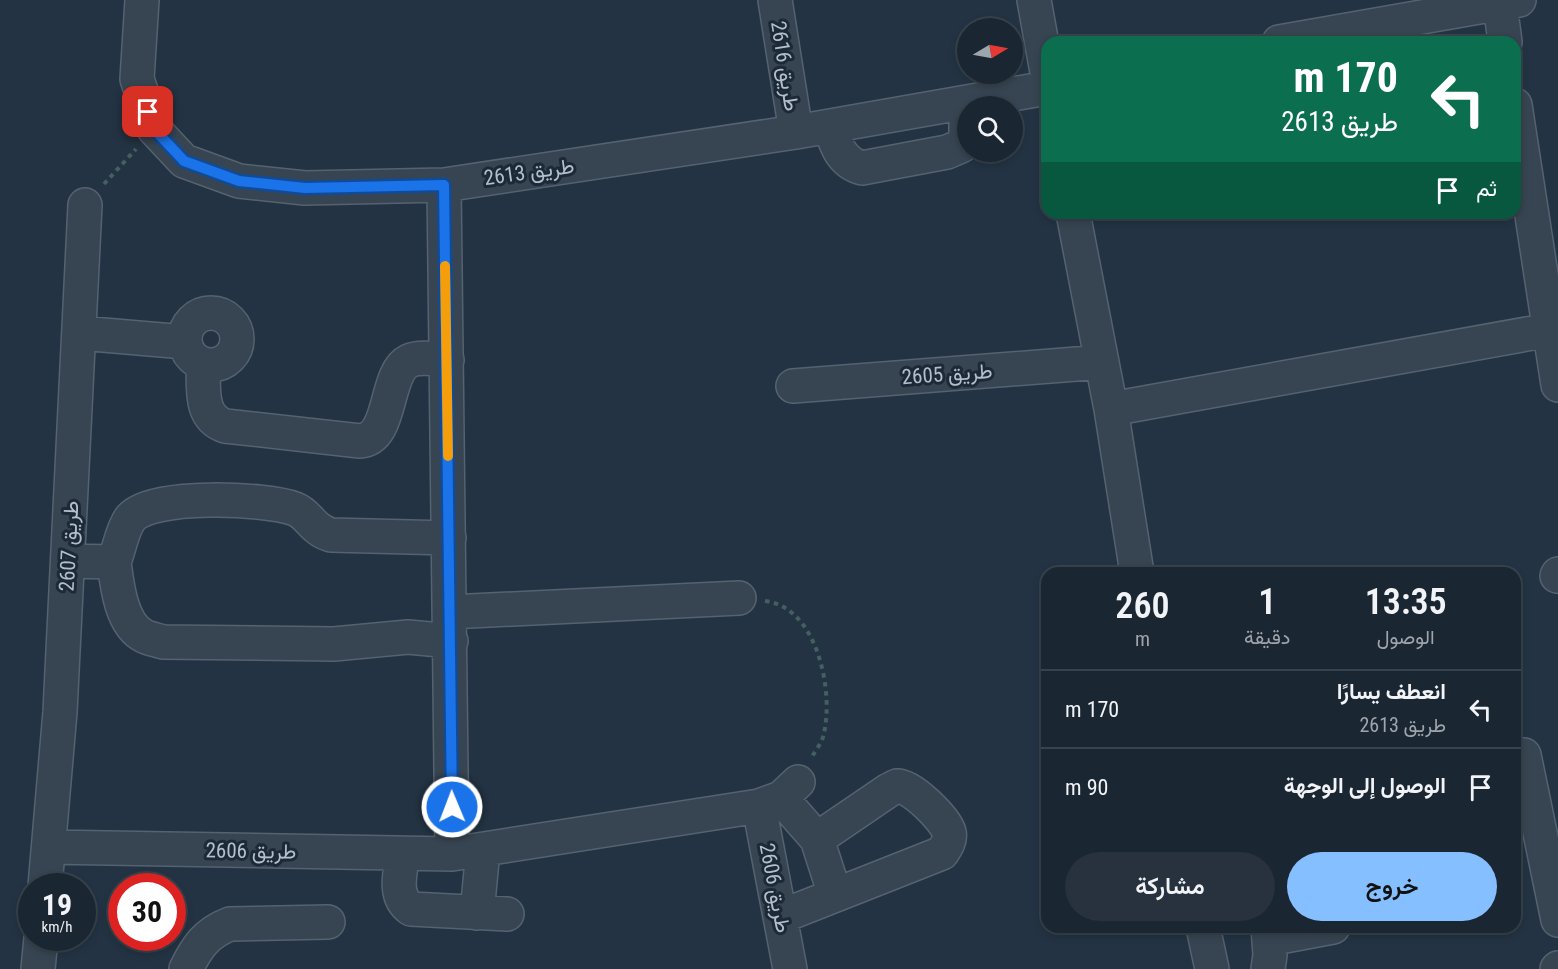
<!DOCTYPE html>
<html lang="ar">
<meta charset="utf-8">
<style>
:root{--surface:#1a2632;--page:#27323e;--text:#f1f3f6;--muted:#9fa5ac;--line:#38434d;--accent:#86bfff}
body{margin:0;font-family:"Roboto Condensed",Vazirmatn,sans-serif;background:var(--page);color:var(--text);direction:rtl;height:100vh;display:flex;flex-direction:column;font-size:22px;white-space:nowrap}
*{box-sizing:border-box;margin:0}
p{font-size:20px;color:var(--muted)}
.icon{flex:none;width:33px;height:33px;fill:none;stroke:currentColor;stroke-width:2;stroke-linecap:round;stroke-linejoin:round}
.map{position:relative;flex:1;overflow:hidden;direction:ltr}
.sheet{position:absolute;left:1041px;top:567px;width:480px;height:366px;display:flex;flex-direction:column;background:var(--surface);border-radius:18px;box-shadow:0 3px 9px #0003,0 0 0 2px var(--line);direction:rtl}
.sheet>*{flex:none}
.guide{position:absolute;left:1041px;top:36px;width:480px;height:183px;border-radius:18px;box-shadow:0 3px 9px #0003,0 0 0 2px var(--line);direction:rtl;background:#0b6e4f;color:#fff;overflow:hidden}
.needle{width:39px;rotate:80deg}
.tools{position:absolute;left:957px;top:18px;display:grid;gap:12px}
.tools a{display:grid;place-items:center;width:66px;height:66px;border-radius:50%;background:var(--surface);box-shadow:0 3px 9px #0003,0 0 0 2px var(--line);font-size:30px}
.speed{position:absolute;left:18px;top:873px;display:flex;gap:12px;font-size:30px;font-weight:700;text-align:center}
.speed>*{display:grid;place-content:center;width:78px;height:78px;border-radius:50%;background:var(--surface);box-shadow:0 3px 9px #0003,0 0 0 2px var(--line);line-height:1}
.speed small{font-size:15px;font-weight:400}
.speed .limit{border:9px solid #d22;background:#fff;color:#111}
.pin{position:absolute;display:grid;place-items:center;width:51px;height:51px;color:#fff;margin:-26px;border-radius:12px;box-shadow:0 3px 9px #0006}
.me{position:absolute;width:66px;margin:-33px;rotate:359deg;stroke-linejoin:round;filter:drop-shadow(0 0 4px #0008)}
.turn{display:flex;align-items:center;gap:21px;height:126px;padding:0 24px;font-size:27px}
.turn .icon{width:78px;height:78px;stroke-width:2.5}
.turn b{display:block;font-size:42px;line-height:51px}
.then{display:flex;align-items:center;height:57px;padding:0 24px;background:#0003;gap:12px;font-size:22px}
.eta{display:flex;justify-content:space-evenly;align-items:center;height:102px;text-align:center}
.eta b{font-size:36px;font-weight:600;line-height:42px}
.button{display:flex;gap:12px;margin-top:auto;padding:12px 24px}
.button a{flex:1;height:69px;border-radius:36px;background:var(--accent);color:#111;font-size:24px;font-weight:600;line-height:69px;text-align:center}
.button a+a{background:var(--page);color:var(--text)}
ul{padding:0;list-style:none}
li{display:flex;align-items:center;gap:18px;height:78px;padding:0 24px;border-top:2px solid var(--line)}
li div{flex:1}
li b{display:block;font-size:22px}
li em{font-style:normal}
.map>svg:first-child{display:block}
</style>
<div class="map">
<svg width="1558" height="969" viewBox="0 0 1558 969">
<rect width="100%" height="100%" fill="#233343"/>
<g fill="none" stroke-linecap="round" stroke-linejoin="round">
<g stroke="#55626f" stroke-width="36">
<path id="minor" d="M 142,0 L 137,79 L 154,129 L 184,161 L 239,181 L 305,188 L 444,185 L 796,132 L 1047,88
M 775,0 L 796,132
M 1034,0 L 1047,72
M 1500,4 L 1505,42
M 1279,42 L 1519,0
M 1515,105 L 1558,385
M 830,126 C 836,145 841,162 862,168 L 947,152 L 961,146 L 966,136 L 966,103
M 444,185 L 452,854
M 1073,213 L 1111,409 L 1137,573
M185 339a26 26 0 1 1 52 0a26 26 0 1 1-52 0Z
M 80,333 L 185,342
M 203,365 C 204,388 199,417 225,426 L 360,441 C 393,439 384,373 409,361 C 419,356 436,359 447,360
M 793,386 L 1102,362
M 1111,409 L 1549,330
M 68,561 L 114,562 C 117,585 121,625 144,636 C 150,639 157,640 163,642 L 334,644 L 408,637 L 451,641
M 114,562 C 119,550 122,530 130,519 C 148,493 267,498 295,509 C 309,514 311,529 331,535 L 449,538
M 1557,576 L 1558,574
M 450,612 L 739,598
M 1524,755 L 1558,920
M 781,798 L 817,839 L 835,895
M 759,806 L 790,969
M 49,847 L 452,854 L 759,806 L 781,798 L 798,782
M 403,854 C 400,873 393,896 411,909 L 507,914
M 45,886 L 60,712 L 85,205
M 477,913 L 483,850
M 780,917 L 942,853 C 946,847 951,840 949,832 C 945,819 911,785 897,786 C 894,787 892,789 889,790 L 817,839
M 1203,927 L 1212,969
M 1269,939 L 1333,927
M 38,969 L 41,938
M 186,969 C 197,947 206,933 230,924 L 328,922
M 1268,969 L 1270,955 L 1268,927
M 1557,969 L 1558,968"/>
</g>
<path stroke="#435f60" stroke-width="4" stroke-dasharray="4.5 4.5" stroke-linecap="butt" d="M 104,184 L 136,149
M 765,601 C 818,607 835,694 823,737 C 821,744 815,751 812,757"/>
<use href="#minor" stroke="#374552" stroke-width="33"/>
</g>
<g fill="none" stroke-linecap="round" stroke-linejoin="round">
<g stroke="#114b97" stroke-width="15">
<path id="route" d="M 148,112 L 154,129 L 184,161 L 239,181 L 305,188 L 444,185 L 452,807"/>
</g>
<use href="#route" stroke="#1a73e8" stroke-width="10"/>
<path stroke="#f59e0b" stroke-width="10" d="M 445,266 L 448,456"/>
</g>
<g text-anchor="middle" stroke-width="6" stroke-linejoin="round" paint-order="stroke">
<g font-size="21" fill="#b4bfcc" stroke="#1c2a37">
<text transform="translate(785 66) rotate(81)" y="7">طريق 2616</text>
<text transform="translate(529 172) rotate(-8)" y="7">طريق 2613</text>
<text transform="translate(947 374) rotate(-4)" y="7">طريق 2605</text>
<text transform="translate(69 546) rotate(-87)" y="7">طريق 2607</text>
<text transform="translate(251 851) rotate(1)" y="7">طريق 2606</text>
<text transform="translate(775 888) rotate(79)" y="7">طريق 2606</text>
</g>
</g>
</svg>
<div class="tools">
<a><svg class="needle" viewBox="-14 -14 28 28"><path d="M0-13l5 13h-10z" fill="#e53935"/><path d="M0 13l5-13h-10z" fill="#9fa5ac"/></svg></a>
<a><svg class="icon" aria-label="search" viewBox="0 0 24 24"><circle cx="10" cy="10" r="6"/><path d="M15 15l6 6"/></svg></a>
</div>
<div class="speed"><div>19<small>km/h</small></div><div class="limit">30</div></div>
<div class="pin" style="left:148px;top:112px;background:#d93025"><svg class="icon" aria-label="arrive" viewBox="0 0 24 24"><path d="M6 21V4h12l-3 4 3 4H6"/></svg></div>
<svg class="me" style="left:452px;top:807px" viewBox="-20 -20 40 40"><circle r="17" fill="#1a73e8" stroke="#fff" stroke-width="3"/><path d="M0-11L8 9 0 5-8 9z" fill="#fff"/></svg>
<div class="guide">
<div class="turn"><svg class="icon" aria-label="left" viewBox="0 0 24 24"><path d="M17 20v-9H6M10 6l-5 5 5 5"/></svg><div><b>170 m</b>طريق 2613</div></div>
<div class="then">ثم<svg class="icon" aria-label="arrive" viewBox="0 0 24 24"><path d="M6 21V4h12l-3 4 3 4H6"/></svg></div>
</div>
<section class="sheet">
<div class="eta">
<div><b>13:35</b><p>الوصول</p></div>
<div><b>1</b><p>دقيقة</p></div>
<div><b>260</b><p>m</p></div>
</div>
<ul>
<li><svg class="icon" aria-label="left" viewBox="0 0 24 24"><path d="M17 20v-9H6M10 6l-5 5 5 5"/></svg><div><b>انعطف يسارًا</b><p>طريق 2613</p></div><em>170 m</em></li>
<li><svg class="icon" aria-label="arrive" viewBox="0 0 24 24"><path d="M6 21V4h12l-3 4 3 4H6"/></svg><div><b>الوصول إلى الوجهة</b></div><em>90 m</em></li>
</ul>
<div class="button"><a>خروج</a><a>مشاركة</a></div>
</section>
</div>
